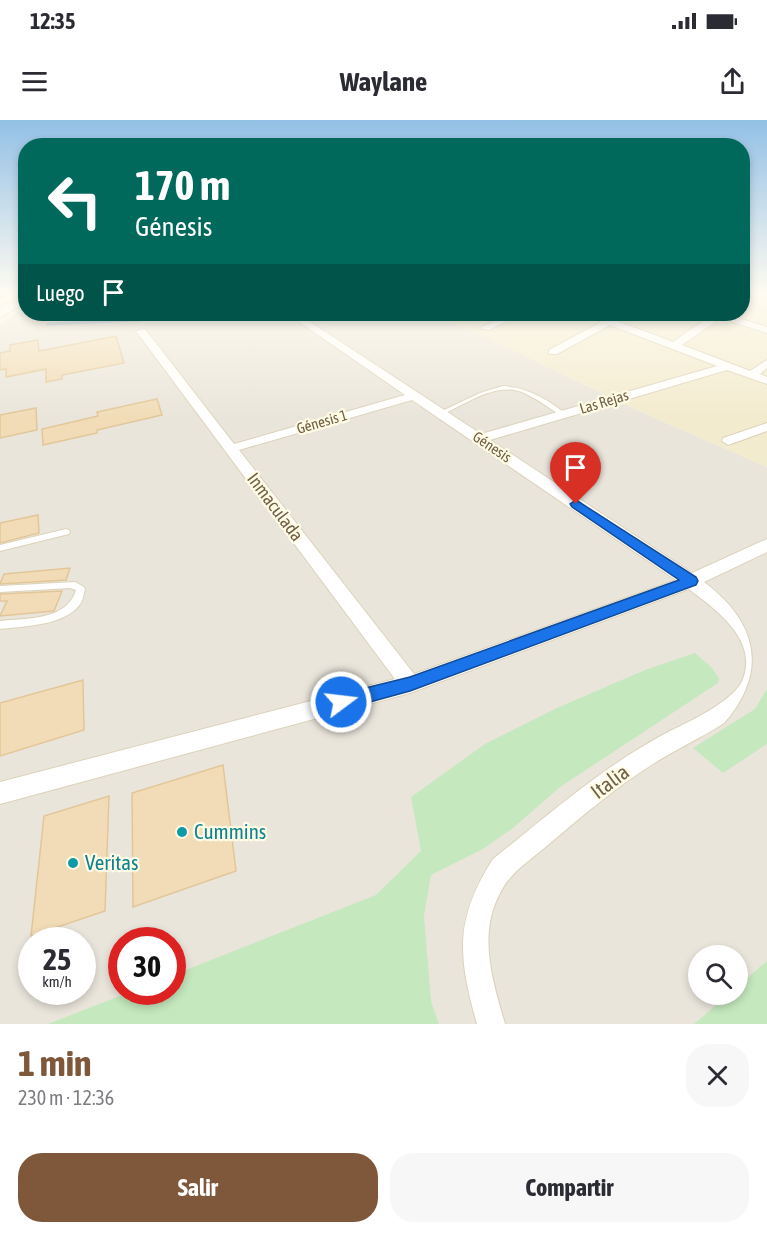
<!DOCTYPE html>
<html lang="es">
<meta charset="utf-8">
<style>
:root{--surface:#fff;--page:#f7f7f7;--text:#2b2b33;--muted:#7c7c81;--accent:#7f583b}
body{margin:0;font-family:"Asap Condensed",sans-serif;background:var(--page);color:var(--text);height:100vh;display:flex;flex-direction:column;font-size:22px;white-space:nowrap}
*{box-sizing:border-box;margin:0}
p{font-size:20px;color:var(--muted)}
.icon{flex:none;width:33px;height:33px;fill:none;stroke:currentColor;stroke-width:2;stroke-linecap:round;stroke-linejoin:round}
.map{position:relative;height:904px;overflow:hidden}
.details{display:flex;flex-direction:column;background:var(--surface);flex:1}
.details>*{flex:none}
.banner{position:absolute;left:18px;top:18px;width:732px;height:183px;border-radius:24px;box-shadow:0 3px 9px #0003;background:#00695c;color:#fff;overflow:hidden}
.buttons{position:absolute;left:688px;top:825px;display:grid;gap:12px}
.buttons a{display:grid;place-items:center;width:60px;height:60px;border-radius:50%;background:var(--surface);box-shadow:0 3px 9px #0003;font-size:30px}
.speed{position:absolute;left:18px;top:807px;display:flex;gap:12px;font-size:30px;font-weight:700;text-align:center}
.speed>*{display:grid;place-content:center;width:78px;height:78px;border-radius:50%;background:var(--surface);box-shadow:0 3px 9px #0003;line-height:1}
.speed small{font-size:15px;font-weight:400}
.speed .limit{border:9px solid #d22;background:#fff;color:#111}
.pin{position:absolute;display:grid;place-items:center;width:51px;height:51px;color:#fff;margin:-62px -26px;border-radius:50% 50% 50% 0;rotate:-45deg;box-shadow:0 0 6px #0007}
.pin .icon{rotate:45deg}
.me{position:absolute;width:66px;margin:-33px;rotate:75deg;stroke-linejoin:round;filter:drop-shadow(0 0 4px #0008)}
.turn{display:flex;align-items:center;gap:21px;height:126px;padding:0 18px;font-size:27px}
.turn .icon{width:78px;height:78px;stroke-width:2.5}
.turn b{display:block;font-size:42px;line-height:51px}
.then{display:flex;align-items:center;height:57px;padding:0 18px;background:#0003;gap:12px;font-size:22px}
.round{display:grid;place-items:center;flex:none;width:63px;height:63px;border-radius:24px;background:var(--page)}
.overview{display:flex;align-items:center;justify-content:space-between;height:102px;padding:0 18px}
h1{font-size:36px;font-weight:700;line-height:45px;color:var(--accent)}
.cta{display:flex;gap:12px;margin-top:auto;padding:12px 18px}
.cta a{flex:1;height:69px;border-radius:24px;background:var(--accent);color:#fff;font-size:24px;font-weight:700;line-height:69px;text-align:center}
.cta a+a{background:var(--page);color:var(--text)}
.status{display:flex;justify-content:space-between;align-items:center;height:42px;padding:0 30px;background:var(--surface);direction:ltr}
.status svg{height:16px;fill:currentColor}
header{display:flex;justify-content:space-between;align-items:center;height:78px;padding:0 18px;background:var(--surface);font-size:27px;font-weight:700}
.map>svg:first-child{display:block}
</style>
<div class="status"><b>12:35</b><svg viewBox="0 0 49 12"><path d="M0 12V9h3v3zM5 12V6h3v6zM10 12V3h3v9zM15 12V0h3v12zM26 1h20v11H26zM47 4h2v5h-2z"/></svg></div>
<header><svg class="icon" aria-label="menu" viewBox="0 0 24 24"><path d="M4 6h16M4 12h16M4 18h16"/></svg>Waylane<svg class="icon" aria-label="share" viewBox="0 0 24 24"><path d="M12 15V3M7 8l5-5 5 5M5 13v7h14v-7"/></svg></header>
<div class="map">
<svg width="767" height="904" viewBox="0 0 767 904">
<rect width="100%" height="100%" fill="#fcf7df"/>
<path fill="#f3ebce" d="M 743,172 L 767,172 L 767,347 L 639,291 L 437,194 L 742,194 Z"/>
<path fill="#eae5db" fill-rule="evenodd" d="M 25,184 L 26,194 L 437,194 L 639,291 L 767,347 L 767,904 L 0,904 L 0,206 ZM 32,820 L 82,820 L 82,872 L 32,872 ZM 122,820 L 172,820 L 172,872 L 122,872 ZM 699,836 L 738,836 L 738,874 L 699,874 Z"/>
<path fill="#c5e8be" d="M 695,533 L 711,547 L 719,558 L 718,563 L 560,667 L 513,708 L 483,729 L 431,755 L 424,796 L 431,881 L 439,904 L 48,904 L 130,872 L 172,872 L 173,855 L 376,775 L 421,731 L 411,677 L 485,624 L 557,588 L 645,550 Z
M 767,569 L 767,624 L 723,653 L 693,628 L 755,589 Z
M 767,841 L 767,904 L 694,904 L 728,875 L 738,874 L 738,866 Z"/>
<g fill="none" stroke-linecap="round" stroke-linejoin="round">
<path stroke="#9bbfd6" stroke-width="3" d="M 48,204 L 139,200 L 162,194"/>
</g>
<path fill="#f1dcb7" stroke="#e3c698" stroke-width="1.5" d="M 116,216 L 124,243 L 62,255 L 62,259 L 46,262 L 46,249 L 6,257 L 6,249 L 0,250 L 0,233 L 10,231 L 10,225 L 38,220 L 39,231 Z
M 157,279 L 162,295 L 97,310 L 97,313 L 43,325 L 42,309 L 98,296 L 97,292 Z
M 36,288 L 37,310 L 0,318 L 0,295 Z
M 38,395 L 39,413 L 0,423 L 0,403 Z
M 70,448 L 66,460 L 0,464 L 4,454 Z
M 62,471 L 54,491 L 0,496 L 7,481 L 0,481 L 0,474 Z
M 83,560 L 84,610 L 0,636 L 0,583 Z
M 223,645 L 236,751 L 133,787 L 132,673 Z
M 109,676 L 105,791 L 31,816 L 44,696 Z"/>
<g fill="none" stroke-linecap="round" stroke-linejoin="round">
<g stroke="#dcd2b9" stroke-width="2">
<path id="lane" d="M 503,266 C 527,267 549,280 567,295 L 566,296 L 562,296 C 549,288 536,278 522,272 C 495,262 466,284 443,294 L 439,294 L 438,293 L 480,273 Z
M 66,409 L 69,410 L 70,412 L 69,414 L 0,431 L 0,425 Z
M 75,462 L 84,467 L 85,469 C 84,473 83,479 81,483 C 66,506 24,506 0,509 L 0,501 C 26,498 67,501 76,470 L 70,468 L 0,472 L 0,466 Z"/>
</g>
<g stroke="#dcd2b9" stroke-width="2">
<path id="street" d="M 288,194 L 298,194 L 481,314 L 717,246 L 610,205 L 557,234 L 549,234 L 549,230 L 601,202 L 585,194 L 597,194 L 608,198 L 617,194 L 627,194 L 617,201 L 673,222 L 713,194 L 725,194 L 767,207 L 767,213 L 721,198 L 682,225 L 750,251 L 767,240 L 767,248 L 760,254 L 767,257 L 767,264 L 727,250 L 490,320 L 692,453 L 767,419 L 767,432 L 704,462 C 760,504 767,554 724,603 C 701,618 676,629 653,644 C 616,667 582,696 549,724 C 537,735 521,745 511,757 C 504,764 499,775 495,784 C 480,823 494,866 505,904 L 477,904 C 458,837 454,800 493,739 C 552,692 607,643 674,609 C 693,600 736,579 743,559 C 758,519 716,490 689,469 L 410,573 L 0,684 L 0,662 L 395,559 L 136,211 L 145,209 L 234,324 L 405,275 ZM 412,280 L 676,460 L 414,554 L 239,330 Z
M 510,194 L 522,194 L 489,210 L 480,208 Z
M 767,303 L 767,311 L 728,325 L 722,321 L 723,318 Z"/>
</g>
<g stroke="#e1d5b6" stroke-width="2">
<path id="secondary" d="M 26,172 L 26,182 L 0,198 L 0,188 Z
M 751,172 L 767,172 L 767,178 L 753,175 Z"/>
</g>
<g stroke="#fff" stroke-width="2">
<path id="highway" d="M 0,172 L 11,172 L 6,177 L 0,179 Z"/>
</g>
<use href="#lane" fill="#fff" fill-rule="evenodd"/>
<use href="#street" fill="#fff" fill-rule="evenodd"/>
<use href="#secondary" fill="#fff" fill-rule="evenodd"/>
<use href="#highway" fill="#f6c696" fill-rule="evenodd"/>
</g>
<linearGradient id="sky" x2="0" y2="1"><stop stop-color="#93c0e6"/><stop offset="0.58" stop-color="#fefbf1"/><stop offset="1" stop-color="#fefbf1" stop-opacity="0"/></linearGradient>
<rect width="767" height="298" fill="url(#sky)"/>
<path fill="#1a73e8" stroke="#114b97" stroke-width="1.5" d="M 576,380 L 696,457 L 698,461 L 696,465 L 410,571 L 341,590 L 336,588 L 333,582 L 336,577 L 341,574 L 410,557 L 679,460 L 572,387 L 570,384 Z"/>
<g fill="#0f9aa8" stroke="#fffbe5" stroke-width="2">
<circle cx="182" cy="712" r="6"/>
<circle cx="73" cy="743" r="6"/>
</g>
<g text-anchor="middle" stroke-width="4.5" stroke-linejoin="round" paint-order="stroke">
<g font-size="15" fill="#716047" stroke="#fffbe5">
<text transform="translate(604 282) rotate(-17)" y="5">Las Rejas</text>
<text transform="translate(322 302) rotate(-16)" y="5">Génesis 1</text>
<text transform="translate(492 327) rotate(34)" y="5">Génesis</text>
</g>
<g font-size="18" fill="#716047" stroke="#fffbe5">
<text transform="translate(275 387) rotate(53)" y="6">Inmaculada</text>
</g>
<g font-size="21" fill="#716047" stroke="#fffbe5">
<text transform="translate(610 662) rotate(-37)" y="7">Italia</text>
</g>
<g font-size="21" fill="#0d838f" stroke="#fffbe5" text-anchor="start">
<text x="194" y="719">Cummins</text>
<text x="85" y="750">Veritas</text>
</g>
</g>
</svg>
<div class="buttons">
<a><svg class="icon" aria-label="search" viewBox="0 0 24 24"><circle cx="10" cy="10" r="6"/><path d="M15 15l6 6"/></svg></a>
</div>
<div class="speed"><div>25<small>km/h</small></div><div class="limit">30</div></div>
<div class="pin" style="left:576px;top:384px;background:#d93025"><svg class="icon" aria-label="arrive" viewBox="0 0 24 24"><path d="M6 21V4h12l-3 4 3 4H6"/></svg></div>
<svg class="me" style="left:341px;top:582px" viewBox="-20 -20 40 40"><circle r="17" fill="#1a73e8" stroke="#fff" stroke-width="3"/><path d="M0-11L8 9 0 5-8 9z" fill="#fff"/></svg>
<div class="banner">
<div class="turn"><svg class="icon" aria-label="left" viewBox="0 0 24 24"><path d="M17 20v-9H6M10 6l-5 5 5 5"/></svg><div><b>170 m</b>Génesis</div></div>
<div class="then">Luego<svg class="icon" aria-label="arrive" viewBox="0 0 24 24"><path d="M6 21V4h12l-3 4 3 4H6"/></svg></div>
</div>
</div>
<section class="details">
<div class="overview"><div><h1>1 min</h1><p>230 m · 12:36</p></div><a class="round"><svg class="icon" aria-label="close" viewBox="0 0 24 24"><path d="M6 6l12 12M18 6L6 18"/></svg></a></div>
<div class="cta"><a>Salir</a><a>Compartir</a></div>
</section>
